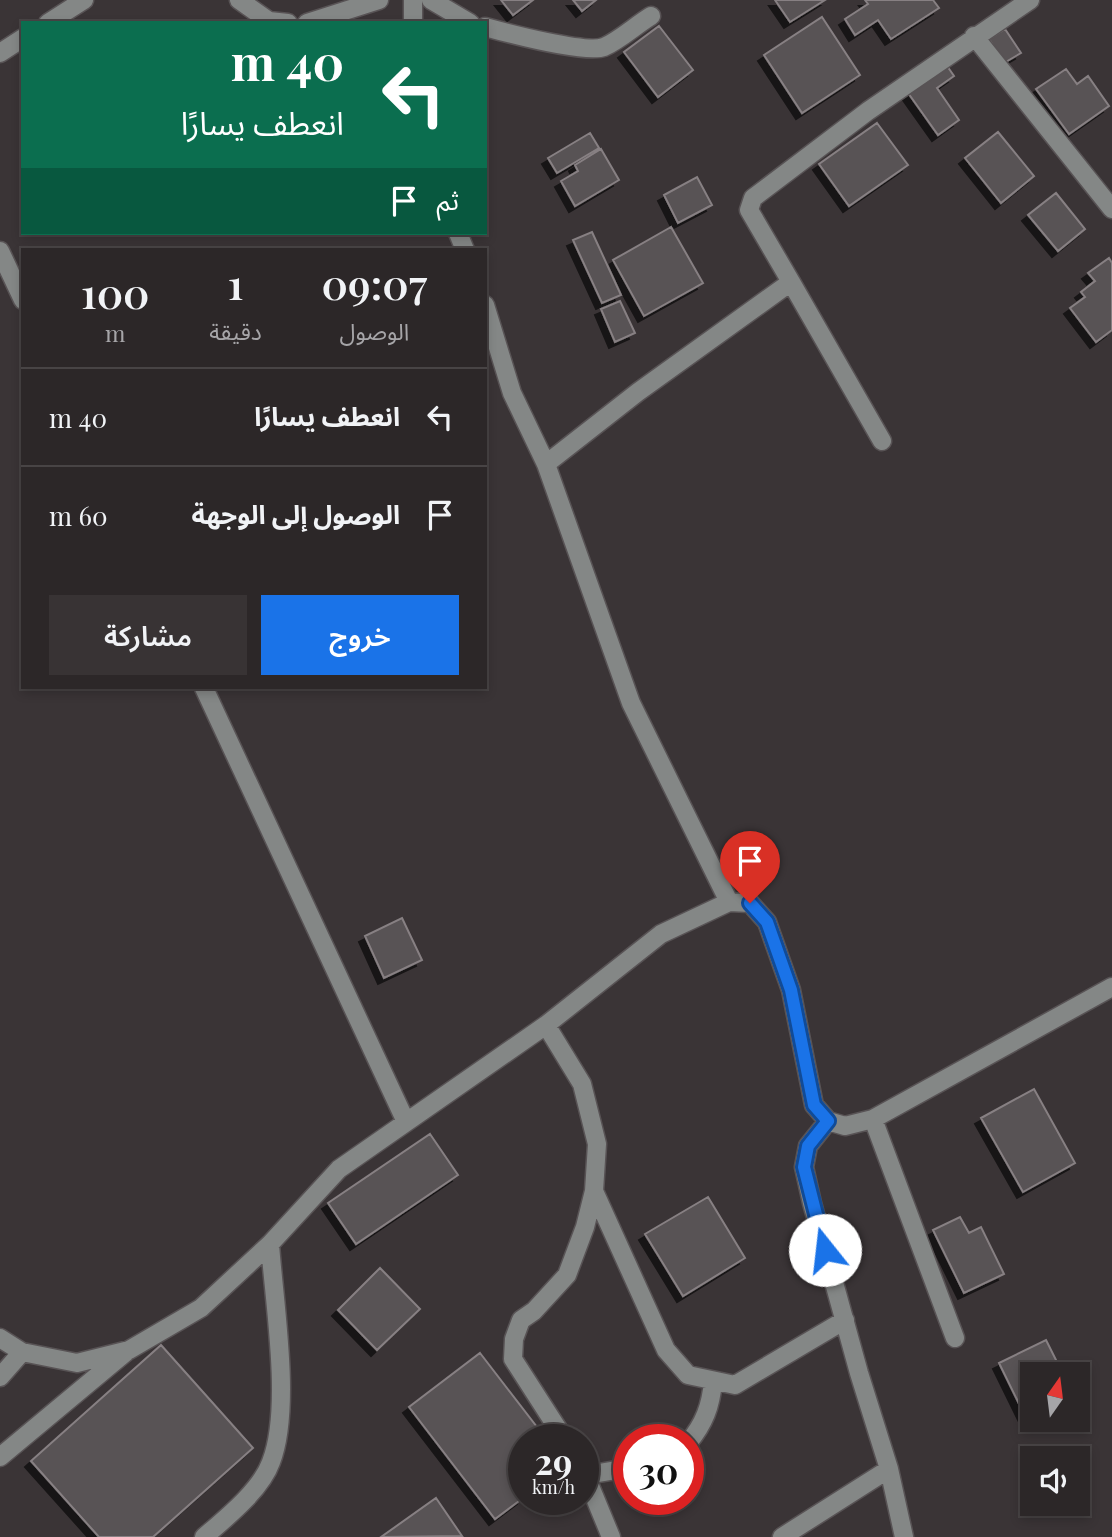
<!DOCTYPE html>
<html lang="ar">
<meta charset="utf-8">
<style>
:root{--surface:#2c2728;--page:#383334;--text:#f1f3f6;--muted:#a6a5a8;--line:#484445;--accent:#1a73e8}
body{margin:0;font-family:"Playfair Display","Noto Sans Arabic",serif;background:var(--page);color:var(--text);direction:rtl;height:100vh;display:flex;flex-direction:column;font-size:26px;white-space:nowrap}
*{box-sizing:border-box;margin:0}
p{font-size:23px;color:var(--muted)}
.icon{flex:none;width:38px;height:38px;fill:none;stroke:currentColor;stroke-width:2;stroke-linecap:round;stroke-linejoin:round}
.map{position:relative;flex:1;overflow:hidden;direction:ltr}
.details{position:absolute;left:21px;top:248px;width:466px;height:441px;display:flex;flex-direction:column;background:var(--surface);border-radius:0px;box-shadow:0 4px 10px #0003,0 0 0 2px var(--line);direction:rtl}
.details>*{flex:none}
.guide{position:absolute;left:21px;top:21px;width:466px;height:214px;border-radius:0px;box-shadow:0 4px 10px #0003,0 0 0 2px var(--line);direction:rtl;background:#0b6e4f;color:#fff;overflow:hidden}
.needle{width:46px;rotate:14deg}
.controls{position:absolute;left:1020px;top:1362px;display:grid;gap:14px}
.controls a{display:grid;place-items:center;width:70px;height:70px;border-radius:0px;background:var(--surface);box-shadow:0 4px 10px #0003,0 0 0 2px var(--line);font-size:35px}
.speed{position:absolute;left:508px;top:1424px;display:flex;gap:14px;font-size:35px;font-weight:700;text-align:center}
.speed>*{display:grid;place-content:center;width:91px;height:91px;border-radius:50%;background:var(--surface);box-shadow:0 4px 10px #0003,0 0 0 2px var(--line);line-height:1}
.speed small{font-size:18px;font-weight:400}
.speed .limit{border:10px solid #d22;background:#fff;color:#111}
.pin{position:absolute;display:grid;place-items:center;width:60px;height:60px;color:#fff;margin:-72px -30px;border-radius:50% 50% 50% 0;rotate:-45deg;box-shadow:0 0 7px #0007}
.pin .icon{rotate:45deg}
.me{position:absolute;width:77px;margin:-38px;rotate:344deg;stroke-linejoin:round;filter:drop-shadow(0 0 5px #0008)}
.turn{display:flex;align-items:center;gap:24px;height:147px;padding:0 28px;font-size:32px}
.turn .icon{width:91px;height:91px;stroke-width:2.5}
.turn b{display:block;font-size:49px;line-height:60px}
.then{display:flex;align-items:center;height:66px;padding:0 28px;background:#0003;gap:14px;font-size:26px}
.eta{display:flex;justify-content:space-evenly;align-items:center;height:119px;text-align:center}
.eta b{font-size:42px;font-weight:600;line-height:49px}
.action{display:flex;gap:14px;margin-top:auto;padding:14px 28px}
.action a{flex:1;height:80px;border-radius:0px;background:var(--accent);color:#fff;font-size:28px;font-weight:600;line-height:80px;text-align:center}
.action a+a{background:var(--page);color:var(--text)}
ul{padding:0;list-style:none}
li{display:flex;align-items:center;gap:21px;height:98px;padding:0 28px;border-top:2px solid var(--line)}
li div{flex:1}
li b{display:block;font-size:26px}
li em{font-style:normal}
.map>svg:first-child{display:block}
</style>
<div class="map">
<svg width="1112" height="1537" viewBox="0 0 1112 1537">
<defs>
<filter id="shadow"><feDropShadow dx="-6" dy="6" stdDeviation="0" flood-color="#0009"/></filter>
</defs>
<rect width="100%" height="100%" fill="#3a3436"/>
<path fill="#585254" stroke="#878083" stroke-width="2" filter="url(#shadow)" d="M 501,0 L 533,0 L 513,15 Z
M 573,0 L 596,0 L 582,11 Z
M 775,0 L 825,0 L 790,22 Z
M 865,0 L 933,0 L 939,8 L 891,39 L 878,20 L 855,35 L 845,19 L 868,4 Z
M 822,17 L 860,75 L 802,113 L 764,55 Z
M 659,26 L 693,70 L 658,97 L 624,52 Z
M 1005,29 L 1021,53 L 1004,63 L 989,39 Z
M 945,63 L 954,76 L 937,88 L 959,120 L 938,135 L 906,90 Z
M 1066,69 L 1077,84 L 1088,76 L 1109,106 L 1069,134 L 1036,89 Z
M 877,123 L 908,165 L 849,206 L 819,164 Z
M 998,132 L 1034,176 L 1001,203 L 965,158 Z
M 590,133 L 599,148 L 557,173 L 548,158 Z
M 601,149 L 619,180 L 575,206 L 561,181 L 578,171 L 575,165 Z
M 697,177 L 712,205 L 678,223 L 664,195 Z
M 1056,193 L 1085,229 L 1058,251 L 1028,215 Z
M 671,227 L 703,283 L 644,316 L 613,260 Z
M 592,232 L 621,295 L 602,303 L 573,240 Z
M 1109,258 L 1112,263 L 1112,330 L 1096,342 L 1070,308 L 1085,297 L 1081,292 L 1095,281 L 1088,273 Z
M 620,301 L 635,333 L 615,342 L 601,309 Z
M 402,918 L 422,960 L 384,978 L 365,936 Z
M 1034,1089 L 1075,1163 L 1023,1192 L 981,1118 Z
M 430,1134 L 458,1175 L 356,1244 L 328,1203 Z
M 708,1197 L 745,1258 L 683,1296 L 645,1234 Z
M 960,1217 L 969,1233 L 981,1227 L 1004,1274 L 964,1293 L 933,1230 Z
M 380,1268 L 420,1309 L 377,1350 L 338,1310 Z
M 1046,1340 L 1063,1374 L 1032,1374 L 1032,1418 L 1027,1420 L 999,1363 Z
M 161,1345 L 253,1448 L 153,1537 L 99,1537 L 31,1461 Z
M 480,1353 L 547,1440 L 523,1440 L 523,1498 L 495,1519 L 409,1407 Z
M 436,1498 L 462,1536 L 381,1537 Z"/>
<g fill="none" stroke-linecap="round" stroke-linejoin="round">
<g stroke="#585355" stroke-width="21">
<path id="minor" d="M 239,0 L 269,21 L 288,23
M 413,0 L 413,23
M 431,0 L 470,23
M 48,23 L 84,0
M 307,23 L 379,0
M 485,27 C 507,33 586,54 604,47 C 620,40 636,25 651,16
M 974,36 L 1112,209
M 0,53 L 23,38
M 458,233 L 465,250
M 0,251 L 23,300
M 791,282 L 882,441
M 485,305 L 512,393 L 546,464 L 631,703 L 729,902
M 546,464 L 638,392 L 791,282 L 749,210 L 753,198 L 868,111 L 1030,0
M 204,688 L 406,1122
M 546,1025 L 582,1084 L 597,1144 L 594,1191 L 585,1227 L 567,1275 L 534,1311 L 521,1320 L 514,1339 L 513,1359 L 565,1440
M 873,1119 L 955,1338
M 828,1121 L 808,1146 L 804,1167 L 812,1203 L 859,1373 L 889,1469 L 904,1537
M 594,1191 L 666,1350 L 688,1375 L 735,1385 L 845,1320
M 0,1338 L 22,1352 L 77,1363 L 129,1350 L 201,1308 L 270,1244 L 339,1169 L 546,1025 L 661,934 L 729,902 L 750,903 L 767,922 L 791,990 L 814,1105 L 828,1121 L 845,1126 L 873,1119 L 1112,987
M 0,1377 L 22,1352
M 688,1443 C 704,1424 711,1406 713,1381
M 0,1457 L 126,1352
M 583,1469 L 611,1537
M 587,1475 L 628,1468
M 204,1537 C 226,1518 261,1490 271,1462 C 292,1408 274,1303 270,1244
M 782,1537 L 889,1469"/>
</g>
<use href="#minor" stroke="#848786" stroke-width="18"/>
</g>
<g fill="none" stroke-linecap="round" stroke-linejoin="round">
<g stroke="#114b97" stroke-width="18">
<path id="route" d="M 750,903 L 767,922 L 791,990 L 814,1105 L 828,1121 L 808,1146 L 804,1167 L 825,1250"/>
</g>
<use href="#route" stroke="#1a73e8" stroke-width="12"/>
</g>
</svg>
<div class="controls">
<a><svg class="needle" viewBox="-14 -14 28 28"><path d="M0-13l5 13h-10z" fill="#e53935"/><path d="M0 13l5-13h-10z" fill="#a6a5a8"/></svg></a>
<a><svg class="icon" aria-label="sound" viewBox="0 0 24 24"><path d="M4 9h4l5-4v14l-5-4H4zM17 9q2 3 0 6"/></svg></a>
</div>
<div class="speed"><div>29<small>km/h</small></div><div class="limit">30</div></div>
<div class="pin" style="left:750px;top:903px;background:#d93025"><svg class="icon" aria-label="arrive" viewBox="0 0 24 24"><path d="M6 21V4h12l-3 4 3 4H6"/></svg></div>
<svg class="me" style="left:825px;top:1250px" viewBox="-20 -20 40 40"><circle r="19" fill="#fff"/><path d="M0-13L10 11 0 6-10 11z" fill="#1a73e8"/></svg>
<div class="guide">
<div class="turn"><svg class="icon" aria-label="left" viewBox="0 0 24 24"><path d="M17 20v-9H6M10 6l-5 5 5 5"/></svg><div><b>40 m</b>انعطف يسارًا</div></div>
<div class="then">ثم<svg class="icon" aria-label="arrive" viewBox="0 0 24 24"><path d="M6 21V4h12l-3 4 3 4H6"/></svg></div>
</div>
<section class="details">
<div class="eta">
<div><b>09:07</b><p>الوصول</p></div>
<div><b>1</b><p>دقيقة</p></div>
<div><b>100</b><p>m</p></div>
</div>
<ul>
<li><svg class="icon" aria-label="left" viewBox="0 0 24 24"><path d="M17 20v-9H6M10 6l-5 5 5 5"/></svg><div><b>انعطف يسارًا</b></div><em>40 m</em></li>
<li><svg class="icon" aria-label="arrive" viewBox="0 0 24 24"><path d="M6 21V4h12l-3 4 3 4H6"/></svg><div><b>الوصول إلى الوجهة</b></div><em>60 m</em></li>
</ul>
<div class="action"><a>خروج</a><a>مشاركة</a></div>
</section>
</div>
